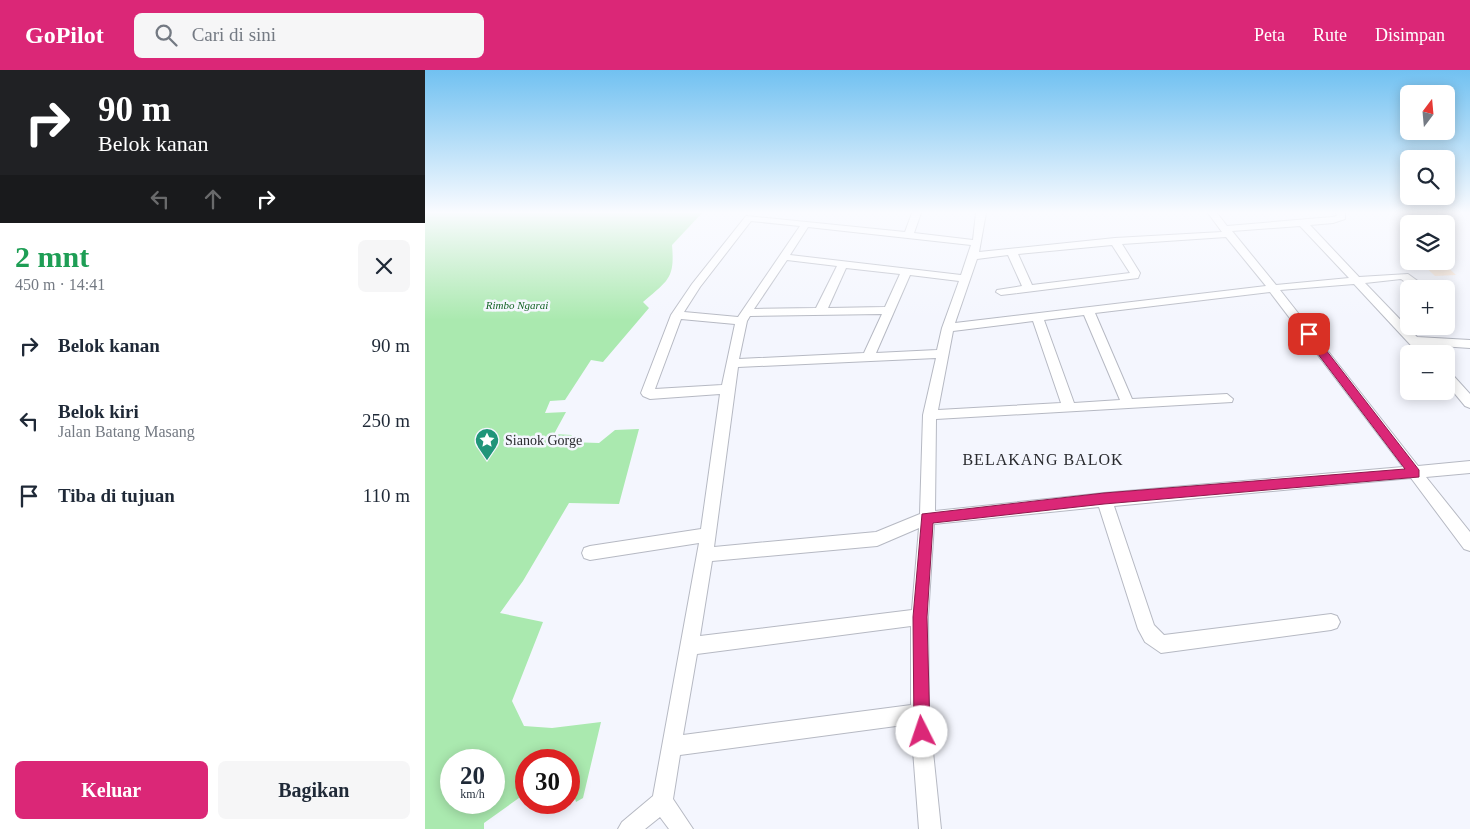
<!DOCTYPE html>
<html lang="id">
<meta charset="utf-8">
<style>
:root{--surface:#fff;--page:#f6f6f7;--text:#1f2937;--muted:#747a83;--accent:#db2777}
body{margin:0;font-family:Georgia,serif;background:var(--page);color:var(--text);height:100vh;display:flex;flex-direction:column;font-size:19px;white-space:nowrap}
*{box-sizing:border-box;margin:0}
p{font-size:16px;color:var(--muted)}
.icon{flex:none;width:28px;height:28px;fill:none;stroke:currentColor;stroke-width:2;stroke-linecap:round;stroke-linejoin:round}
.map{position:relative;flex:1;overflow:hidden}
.panel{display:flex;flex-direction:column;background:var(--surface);width:425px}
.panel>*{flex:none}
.guide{background:#202124;color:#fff;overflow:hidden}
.needle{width:32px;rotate:16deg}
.fabs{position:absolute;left:975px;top:15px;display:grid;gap:10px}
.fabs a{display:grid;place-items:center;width:55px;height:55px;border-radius:8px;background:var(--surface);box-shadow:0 2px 12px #0003;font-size:25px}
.speed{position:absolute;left:15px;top:679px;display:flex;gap:10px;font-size:25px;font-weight:700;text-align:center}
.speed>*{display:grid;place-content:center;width:65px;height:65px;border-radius:50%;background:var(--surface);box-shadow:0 2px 12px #0003;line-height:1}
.speed small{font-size:12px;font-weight:400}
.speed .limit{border:8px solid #d22;background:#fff;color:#111}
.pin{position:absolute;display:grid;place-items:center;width:42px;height:42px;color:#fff;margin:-21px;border-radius:10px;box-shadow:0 2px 8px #0006}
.me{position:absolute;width:55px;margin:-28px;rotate:356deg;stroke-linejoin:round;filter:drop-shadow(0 0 4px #0008)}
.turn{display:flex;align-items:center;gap:18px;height:105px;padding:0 15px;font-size:22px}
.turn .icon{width:65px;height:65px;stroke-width:2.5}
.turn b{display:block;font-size:35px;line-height:42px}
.lanes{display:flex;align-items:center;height:48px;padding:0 15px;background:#0003;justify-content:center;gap:25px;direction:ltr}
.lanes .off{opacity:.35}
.round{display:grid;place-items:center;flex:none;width:52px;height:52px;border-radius:8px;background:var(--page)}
.head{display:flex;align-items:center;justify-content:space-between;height:85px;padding:0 15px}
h1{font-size:30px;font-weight:700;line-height:38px;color:#1e9e55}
.action{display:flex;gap:10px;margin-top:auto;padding:10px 15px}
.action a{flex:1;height:58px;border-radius:8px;background:var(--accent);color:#fff;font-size:20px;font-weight:700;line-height:58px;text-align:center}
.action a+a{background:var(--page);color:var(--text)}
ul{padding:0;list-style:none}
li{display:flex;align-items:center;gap:15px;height:75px;padding:0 15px}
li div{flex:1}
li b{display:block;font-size:19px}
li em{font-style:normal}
header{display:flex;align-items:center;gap:30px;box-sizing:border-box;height:70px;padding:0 25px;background:var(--accent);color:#fff}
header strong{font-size:24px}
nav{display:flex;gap:28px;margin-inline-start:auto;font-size:18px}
.search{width:350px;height:45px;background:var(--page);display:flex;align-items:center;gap:12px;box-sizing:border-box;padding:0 18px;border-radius:8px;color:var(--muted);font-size:19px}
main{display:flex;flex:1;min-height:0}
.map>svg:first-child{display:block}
</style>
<header>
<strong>GoPilot</strong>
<div class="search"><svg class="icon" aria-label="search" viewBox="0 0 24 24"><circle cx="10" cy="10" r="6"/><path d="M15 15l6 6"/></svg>Cari di sini</div>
<nav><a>Peta</a><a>Rute</a><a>Disimpan</a></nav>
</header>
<main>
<section class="panel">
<div class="guide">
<div class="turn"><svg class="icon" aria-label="right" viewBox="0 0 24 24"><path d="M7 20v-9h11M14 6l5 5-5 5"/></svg><div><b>90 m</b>Belok kanan</div></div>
<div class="lanes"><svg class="icon off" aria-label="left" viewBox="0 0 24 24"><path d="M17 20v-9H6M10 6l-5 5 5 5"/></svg><svg class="icon off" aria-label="ahead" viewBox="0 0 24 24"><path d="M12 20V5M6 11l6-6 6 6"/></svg><svg class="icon" aria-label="right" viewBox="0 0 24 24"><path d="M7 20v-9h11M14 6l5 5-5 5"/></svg></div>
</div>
<div class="head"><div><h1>2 mnt</h1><p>450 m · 14:41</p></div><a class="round"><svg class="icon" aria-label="close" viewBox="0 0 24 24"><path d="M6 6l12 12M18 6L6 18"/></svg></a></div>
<ul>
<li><svg class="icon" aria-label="right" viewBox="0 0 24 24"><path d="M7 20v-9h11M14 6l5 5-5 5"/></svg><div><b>Belok kanan</b></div><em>90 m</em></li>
<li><svg class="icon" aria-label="left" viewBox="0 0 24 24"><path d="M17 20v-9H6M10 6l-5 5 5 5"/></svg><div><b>Belok kiri</b><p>Jalan Batang Masang</p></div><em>250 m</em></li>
<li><svg class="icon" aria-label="arrive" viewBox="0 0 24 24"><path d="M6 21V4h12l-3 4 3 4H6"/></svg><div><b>Tiba di tujuan</b></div><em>110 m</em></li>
</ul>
<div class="action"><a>Keluar</a><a>Bagikan</a></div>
</section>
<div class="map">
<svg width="1045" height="759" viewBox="0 0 1045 759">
<rect width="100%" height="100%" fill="#f4f6fe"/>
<path fill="#fce9d9" d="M 994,191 L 1016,191 L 1031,205 L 1010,206 Z"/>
<path fill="#aae9af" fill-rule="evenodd" d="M 0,143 L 277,143 L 247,175 C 250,209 243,210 218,232 L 224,238 L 178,292 L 166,290 L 140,330 L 125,331 L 120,343 L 141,342 L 129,364 L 147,365 L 144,372 L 174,373 L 190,360 L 214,359 L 194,434 L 144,433 L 98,511 L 75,543 L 118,552 L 87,631 L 99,656 L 127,658 L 176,652 L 158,728 L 151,732 L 144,709 L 144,690 L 101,690 L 101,723 L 59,753 L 59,759 L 0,759 ZM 26,690 L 69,690 L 69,732 L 26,732 Z"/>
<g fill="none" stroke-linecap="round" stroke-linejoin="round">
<g stroke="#b6b9c3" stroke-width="2">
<path id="minor" d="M 487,143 L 496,143 L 489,163 L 548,170 L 551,143 L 561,143 L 554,182 L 690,168 L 797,162 L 783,143 L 792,143 L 802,156 L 907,147 L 912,146 L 911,143 L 920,143 L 920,149 L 908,153 L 885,155 L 934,207 L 983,204 L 1001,217 L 1002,219 L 990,219 L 976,209 L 940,213 L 992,267 L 1045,270 L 1045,278 L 1000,275 L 1007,284 L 994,284 L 929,214 L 855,220 L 993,396 L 1045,391 L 1045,403 L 1001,407 L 1045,462 L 1045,481 L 1039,479 L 986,408 L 689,436 L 729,555 L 739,565 L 906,544 L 912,546 L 915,552 L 912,558 L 906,560 L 736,583 L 720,572 L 713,559 L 674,437 L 509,454 L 503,547 L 504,643 L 516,759 L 494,759 L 486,654 L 255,685 L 248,729 L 268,759 L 244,759 L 235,747 L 220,759 L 193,759 L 197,752 L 228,726 L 274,473 L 165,490 L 159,488 L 157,483 L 159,478 L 165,476 L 276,459 L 295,324 L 225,329 L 218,326 L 216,323 L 246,245 L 267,214 L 321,146 L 480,162 ZM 326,151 L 375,156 L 313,247 L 259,242 L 275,217 ZM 875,156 L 924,208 L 851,215 L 807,161 ZM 383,157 L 546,175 L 536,205 L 365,185 ZM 801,167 L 841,216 L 530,253 L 552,189 L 583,185 L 597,216 L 572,220 L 571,222 L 576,225 L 713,208 L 715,203 L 697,174 ZM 687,175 L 705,203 L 607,215 L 593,184 ZM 362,190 L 412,196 L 391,238 L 329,239 ZM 421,198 L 475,204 L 460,237 L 403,238 ZM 485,205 L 534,211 L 517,258 L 512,280 L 451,283 ZM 845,222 L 978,397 L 679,423 L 510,441 L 511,349 L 807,332 L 808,329 L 802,324 L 707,329 L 670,243 ZM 457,244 L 439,283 L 314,289 L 322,251 L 325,246 ZM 659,245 L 695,330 L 649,333 L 619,250 ZM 256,249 L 310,254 L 297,315 L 230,319 ZM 608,251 L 636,333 L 513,340 L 528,261 ZM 511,288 L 498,345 L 495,444 L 451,462 L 289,477 L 313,297 ZM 494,458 L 487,540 L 275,566 L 287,491 L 452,476 ZM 486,556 L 486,635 L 258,665 L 272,584 Z
M 1021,301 L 1025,302 L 1045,324 L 1045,338 L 1040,336 L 1021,313 Z"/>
</g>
<use href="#minor" fill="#fff" fill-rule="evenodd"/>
</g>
<linearGradient id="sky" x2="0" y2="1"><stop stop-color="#71c1f1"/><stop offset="0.57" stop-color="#fafbff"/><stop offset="1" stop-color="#fafbff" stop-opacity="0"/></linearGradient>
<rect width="1045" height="250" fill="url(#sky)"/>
<path fill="#db2777" stroke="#8e194d" d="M 884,261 L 887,262 L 994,400 L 994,407 L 679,434 L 508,453 L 502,547 L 505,662 L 502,668 L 497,670 L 491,668 L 489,662 L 488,547 L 497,444 L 679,423 L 980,399 L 880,267 L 880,262 Z"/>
<defs>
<g id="sight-pin" transform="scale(1.25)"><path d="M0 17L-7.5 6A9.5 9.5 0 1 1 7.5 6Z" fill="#1f9579" stroke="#f4f6fe"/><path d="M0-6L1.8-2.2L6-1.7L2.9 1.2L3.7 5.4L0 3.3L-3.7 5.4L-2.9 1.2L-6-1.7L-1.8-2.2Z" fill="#fff"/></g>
</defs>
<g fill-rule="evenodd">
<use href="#sight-pin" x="62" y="370"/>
</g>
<g text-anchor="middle" stroke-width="5" stroke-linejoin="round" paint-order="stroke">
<g font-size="11" font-style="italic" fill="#146325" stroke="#f4f6fe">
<text x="92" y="239">Rimbo Ngarai</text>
</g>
<g font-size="14" fill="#292a2e" stroke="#f4f6fe" text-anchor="start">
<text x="80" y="375">Sianok Gorge</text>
</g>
<g font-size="16" letter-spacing="1" fill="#292a2e" stroke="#f4f6fe">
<text x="618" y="395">BELAKANG BALOK</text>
</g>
</g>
</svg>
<div class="fabs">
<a><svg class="needle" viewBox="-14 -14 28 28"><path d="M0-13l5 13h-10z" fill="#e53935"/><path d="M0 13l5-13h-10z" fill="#747a83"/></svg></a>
<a><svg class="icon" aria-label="search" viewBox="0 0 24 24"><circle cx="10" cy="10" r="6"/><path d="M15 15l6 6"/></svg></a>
<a><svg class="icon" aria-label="layers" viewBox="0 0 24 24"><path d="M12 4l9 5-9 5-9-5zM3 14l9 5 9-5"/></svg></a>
<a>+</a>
<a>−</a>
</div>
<div class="speed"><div>20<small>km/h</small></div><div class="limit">30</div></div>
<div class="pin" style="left:884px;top:264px;background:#d93025"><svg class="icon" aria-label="arrive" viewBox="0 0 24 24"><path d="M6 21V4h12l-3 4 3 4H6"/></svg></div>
<svg class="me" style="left:497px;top:662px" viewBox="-20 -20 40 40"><circle r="19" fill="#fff"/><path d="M0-13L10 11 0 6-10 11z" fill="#db2777"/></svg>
</div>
</main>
